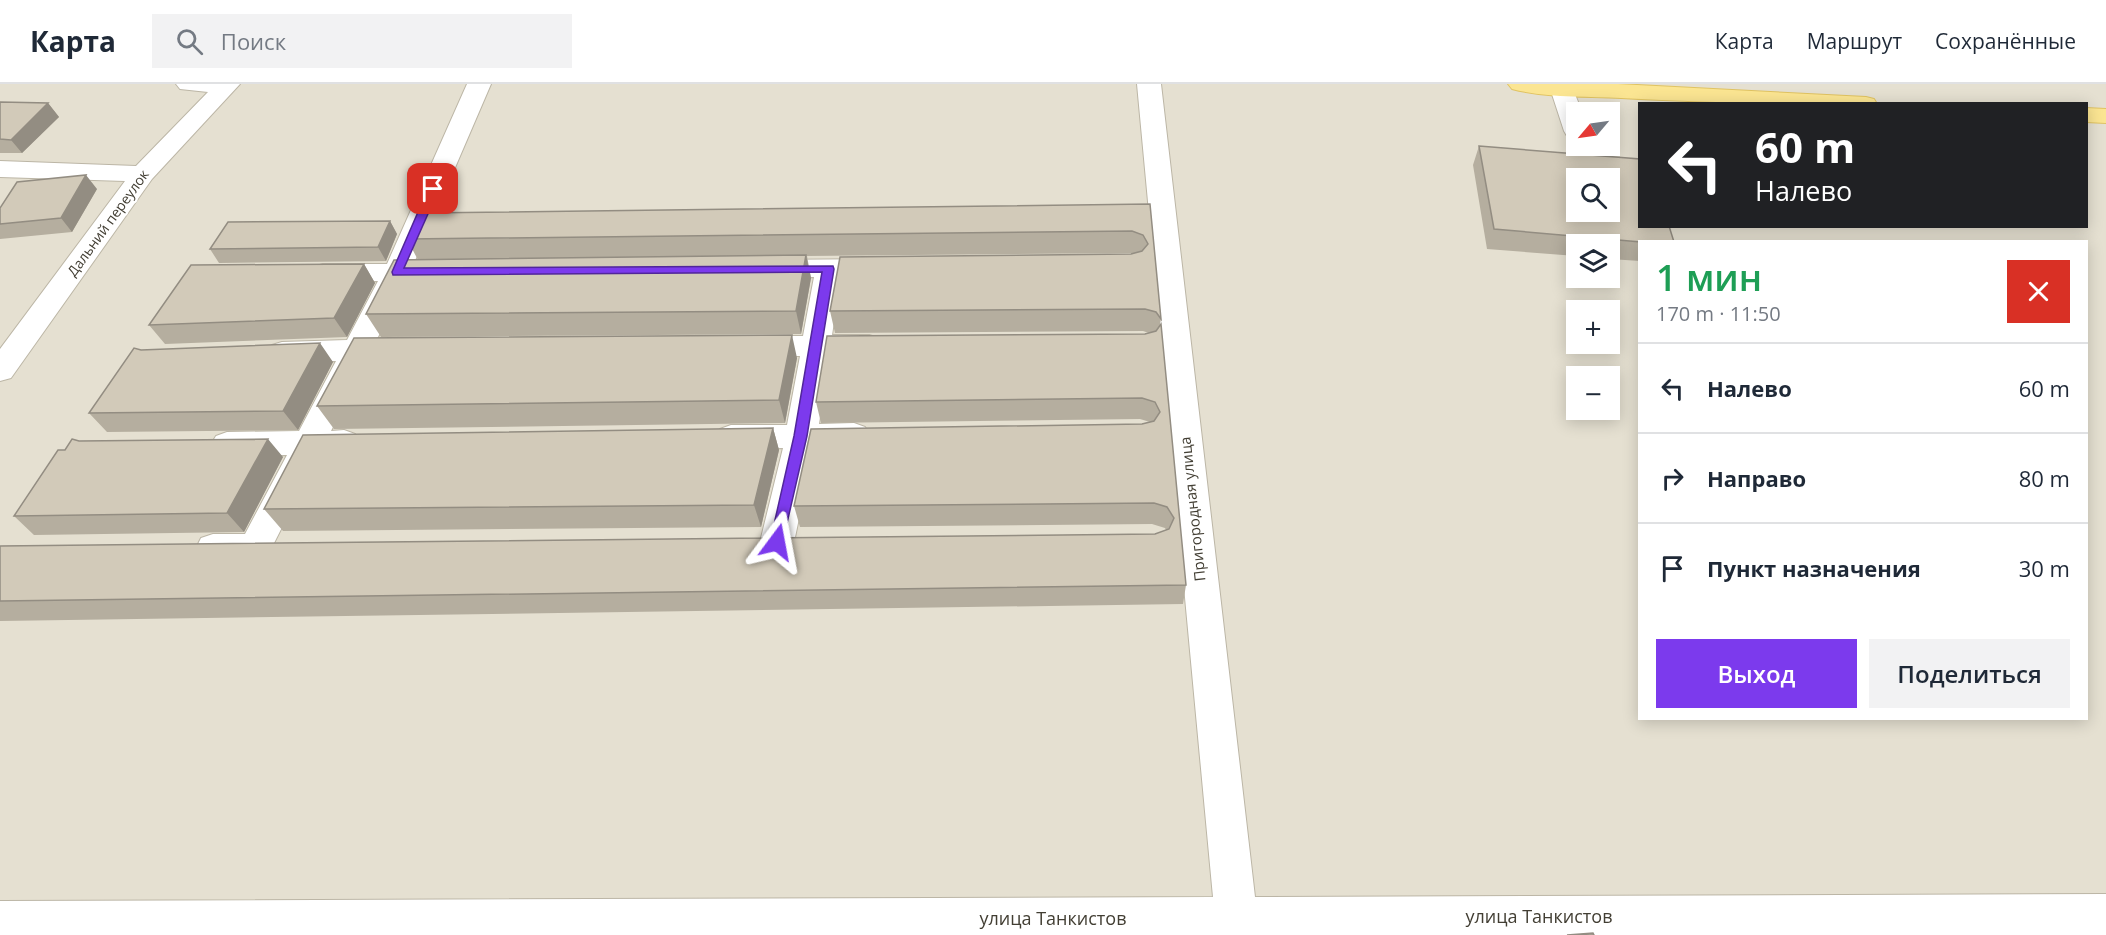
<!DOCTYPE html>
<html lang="ru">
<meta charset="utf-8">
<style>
:root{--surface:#fff;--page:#f2f2f3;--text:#1f2937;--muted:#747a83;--line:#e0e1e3;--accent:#7c3aed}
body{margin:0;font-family:"Open Sans",sans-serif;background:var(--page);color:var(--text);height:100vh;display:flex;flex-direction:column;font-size:22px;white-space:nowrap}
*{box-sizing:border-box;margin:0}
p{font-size:20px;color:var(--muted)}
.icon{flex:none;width:33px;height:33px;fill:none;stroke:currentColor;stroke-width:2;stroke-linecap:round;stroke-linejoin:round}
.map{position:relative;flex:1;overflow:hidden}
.drawer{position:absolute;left:1638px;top:156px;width:450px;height:480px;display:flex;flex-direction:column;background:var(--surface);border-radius:0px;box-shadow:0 3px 15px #0003}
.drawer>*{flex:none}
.banner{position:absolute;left:1638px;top:18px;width:450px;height:126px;border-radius:0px;box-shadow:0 3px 15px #0003;background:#202124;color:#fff;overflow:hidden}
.needle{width:39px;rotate:241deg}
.fabs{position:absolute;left:1566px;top:18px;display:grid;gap:12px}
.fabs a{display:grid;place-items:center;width:54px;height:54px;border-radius:0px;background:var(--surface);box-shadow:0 3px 15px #0003;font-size:30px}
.pin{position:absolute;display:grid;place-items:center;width:51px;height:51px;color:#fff;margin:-26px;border-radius:12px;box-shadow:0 3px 9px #0006}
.me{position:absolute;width:66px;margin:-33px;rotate:13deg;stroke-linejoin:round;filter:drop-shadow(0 0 4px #0008)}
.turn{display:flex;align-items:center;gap:21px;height:126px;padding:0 18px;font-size:27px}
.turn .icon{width:78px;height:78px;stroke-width:2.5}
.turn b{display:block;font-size:42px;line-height:51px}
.round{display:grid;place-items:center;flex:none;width:63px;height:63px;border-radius:0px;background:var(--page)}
.summary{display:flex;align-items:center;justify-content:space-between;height:102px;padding:0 18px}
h1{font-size:36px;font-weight:600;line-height:45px;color:#1e9e55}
.action{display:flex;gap:12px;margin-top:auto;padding:12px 18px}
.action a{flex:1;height:69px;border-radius:0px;background:var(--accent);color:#fff;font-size:24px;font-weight:600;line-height:69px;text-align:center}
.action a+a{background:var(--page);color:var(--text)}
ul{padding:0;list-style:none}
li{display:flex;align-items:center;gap:18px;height:90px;padding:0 18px;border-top:2px solid var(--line)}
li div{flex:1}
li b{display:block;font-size:22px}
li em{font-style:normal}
header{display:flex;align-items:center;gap:36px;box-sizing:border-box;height:84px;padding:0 30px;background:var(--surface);border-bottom:2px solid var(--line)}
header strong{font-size:28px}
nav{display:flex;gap:33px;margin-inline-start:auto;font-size:21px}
.search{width:420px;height:54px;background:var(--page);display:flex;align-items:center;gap:15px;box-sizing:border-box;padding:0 21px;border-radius:0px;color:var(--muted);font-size:22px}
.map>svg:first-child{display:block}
</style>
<header>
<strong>Карта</strong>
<div class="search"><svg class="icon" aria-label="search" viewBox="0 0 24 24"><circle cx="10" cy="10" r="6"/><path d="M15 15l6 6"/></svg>Поиск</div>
<nav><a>Карта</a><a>Маршрут</a><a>Сохранённые</a></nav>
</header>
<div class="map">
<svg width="2106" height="851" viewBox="0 0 2106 851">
<rect width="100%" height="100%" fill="#f1eee3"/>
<path fill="#e5e0d1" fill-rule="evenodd" d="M 0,0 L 2106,0 L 2106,851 L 0,851 ZM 1640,20 L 2086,20 L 2086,142 L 1640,142 ZM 1576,28 L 1610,28 L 1610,62 L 1576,62 ZM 1576,94 L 1610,94 L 1610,128 L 1576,128 ZM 1640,158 L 2086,158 L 2086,634 L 1640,634 ZM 1576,160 L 1610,160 L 1610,194 L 1576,194 ZM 1576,226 L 1610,226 L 1610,260 L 1576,260 ZM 1576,292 L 1610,292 L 1610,326 L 1576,326 Z"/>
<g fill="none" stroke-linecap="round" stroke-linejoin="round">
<g stroke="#bcb6a6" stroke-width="2">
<path id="minor" d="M 176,0 L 240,0 L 152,95 L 11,294 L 0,297 L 0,265 L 125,97 L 0,93 L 0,77 L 136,82 L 208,8 L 180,5 Z
M 467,0 L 491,0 L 414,179 L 443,182 L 447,188 L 443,194 L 433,197 L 406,197 L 377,255 L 392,255 L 402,258 L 407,265 L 402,272 L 392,275 L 366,276 L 331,347 L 344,346 L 355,350 L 360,358 L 355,366 L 344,370 L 319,370 L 267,473 C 247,479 221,480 201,474 L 196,464 L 201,454 L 213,450 L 245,450 L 287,371 L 227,372 L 216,368 L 211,360 L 216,352 L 227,348 L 299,347 L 336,277 L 282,278 L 272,275 L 267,268 L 272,261 L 282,258 L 347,256 L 378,197 L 323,198 L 313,195 L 309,189 L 313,183 L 323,180 L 387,180 Z
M 1137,0 L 1161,0 L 1255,813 L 2106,810 L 2106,851 L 0,851 L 0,817 L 1213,813 Z
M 1553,0 L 1571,0 L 1582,28 L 1576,28 L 1576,54 L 1567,52 L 1564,47 L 1550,4 Z
M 883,175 L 893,178 L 897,184 L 893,190 L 883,193 L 841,193 L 832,251 L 869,251 L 879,254 L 884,261 L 879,268 L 869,271 L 829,271 L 819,340 L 854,339 L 865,343 L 870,351 L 865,359 L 854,363 L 814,363 L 794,458 L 789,467 L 777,471 L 765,467 L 760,458 L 783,364 L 731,365 L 720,361 L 715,353 L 720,345 L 731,341 L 787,341 L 800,272 L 749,272 L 739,269 L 734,262 L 739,255 L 749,252 L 803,252 L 814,193 L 764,194 L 754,191 L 750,185 L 754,179 L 764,176 Z"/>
</g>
<g stroke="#e0c362" stroke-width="2">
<path id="major" d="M 1508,0 L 1618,0 L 1866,13 L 1874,15 L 1877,20 C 1792,20 1707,19 1621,14 C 1585,12 1547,14 1512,5 Z
M 2086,24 L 2106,25 L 2106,39 L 2086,38 Z"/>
</g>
<use href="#minor" fill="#fff" fill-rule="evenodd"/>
<use href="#major" fill="#fbe592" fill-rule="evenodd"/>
</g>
<path fill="#b5ae9f" d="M 0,18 L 48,19 L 59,33 L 22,69 L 0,69 Z
M 1479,62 L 1640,158 L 1640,177 L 1610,175 L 1610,160 L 1576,160 L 1576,172 L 1487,165 L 1473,81 Z
M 97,105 L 72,148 L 0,155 L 0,124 Z
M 1150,120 L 1161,235 L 1160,241 L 1186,501 L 1183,520 L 0,537 L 0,462 L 1155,450 L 1166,446 L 1165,444 L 1152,440 L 800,443 L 794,422 L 1150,338 L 1140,335 L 821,339 L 816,318 L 1149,249 L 1143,247 L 835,249 L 830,227 L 1133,170 L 1131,169 L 807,172 L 811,194 L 801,250 L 381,253 L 366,230 L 418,176 L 407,155 Z
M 390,137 L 397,150 L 386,177 L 219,179 L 210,165 Z
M 364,180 L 375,199 L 347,253 L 165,260 L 149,241 Z
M 141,266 L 333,278 L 298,346 L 107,348 L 89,329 Z
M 797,274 L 785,339 L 334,345 L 317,322 Z
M 773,344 L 779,366 L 761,443 L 283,447 L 264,425 Z
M 79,357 L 283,373 L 244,448 L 34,451 L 14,432 L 65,366 Z"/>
<path fill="#938d82" d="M 48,19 L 59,33 L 22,69 L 11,56 Z
M 86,91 L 97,105 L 72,148 L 61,134 Z
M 390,137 L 397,150 L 386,177 L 378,163 Z
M 806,171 L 811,194 L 801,250 L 796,227 Z
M 364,180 L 375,199 L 347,253 L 334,234 Z
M 792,251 L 797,274 L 785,339 L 779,316 Z
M 320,259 L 333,278 L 298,346 L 283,327 Z
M 773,344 L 779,366 L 761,443 L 754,421 Z
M 268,355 L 283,373 L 244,448 L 227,429 Z"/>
<path fill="#d2cab9" stroke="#938d82" stroke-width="1.5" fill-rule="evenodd" d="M 0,18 L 48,19 L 11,56 L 0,55 Z
M 1479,62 L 1640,75 L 1640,142 L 1669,142 L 1674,158 L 1641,158 L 1494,145 ZM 1576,94 L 1610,94 L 1610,128 L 1576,128 Z
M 86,91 L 61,134 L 0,140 L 0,124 L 17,98 Z
M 1150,120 L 1161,235 L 1156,228 L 1145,225 L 830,227 L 840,173 L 1131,170 L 1142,167 L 1148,160 L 1143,151 L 1132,147 L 407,155 L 419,129 Z
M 390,137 L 378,163 L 210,165 L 228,138 Z
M 806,171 L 796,227 L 366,230 L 394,176 Z
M 364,180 L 334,234 L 149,241 L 191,181 Z
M 1161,240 L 1186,501 L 0,517 L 0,462 L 1155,450 L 1169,445 L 1174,434 L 1167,423 L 1154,419 L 794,422 L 811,345 L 1142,340 L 1154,337 L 1160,328 L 1155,318 L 1142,314 L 816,318 L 827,252 L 1145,250 L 1156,247 Z
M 792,251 L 779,316 L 317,322 L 354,254 Z
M 320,259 L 283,327 L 89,329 L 134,264 L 141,266 Z
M 773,344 L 754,421 L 264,425 L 303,351 Z
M 72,355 L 79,357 L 268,355 L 227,429 L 14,432 L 58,366 L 65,366 Z
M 1593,849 L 1594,851 L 1567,851 Z"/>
<path fill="#7c3aed" stroke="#51269a" stroke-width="1.5" d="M 433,101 L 439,105 L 404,184 L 833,182 L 834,185 L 807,352 L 782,461 L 777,463 L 770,458 L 794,352 L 822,188 L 393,191 L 392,188 L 428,105 Z"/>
<g text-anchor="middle" stroke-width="4.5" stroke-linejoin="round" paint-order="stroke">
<g font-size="14" fill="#423e33" stroke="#fff">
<text transform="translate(108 139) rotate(-54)" y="5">Дальний переулок</text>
</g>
<g font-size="15" fill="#423e33" stroke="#fff">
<text transform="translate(1193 425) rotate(-96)" y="5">Пригородная улица</text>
</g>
<g font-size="18" fill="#423e33" stroke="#fff">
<text x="1539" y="839">улица Танкистов</text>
<text x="1053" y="841">улица Танкистов</text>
</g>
</g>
</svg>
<div class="fabs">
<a><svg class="needle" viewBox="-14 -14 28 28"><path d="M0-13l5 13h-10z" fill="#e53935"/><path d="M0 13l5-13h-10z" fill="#747a83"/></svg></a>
<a><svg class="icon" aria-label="search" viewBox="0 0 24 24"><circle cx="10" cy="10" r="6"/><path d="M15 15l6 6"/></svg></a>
<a><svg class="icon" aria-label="layers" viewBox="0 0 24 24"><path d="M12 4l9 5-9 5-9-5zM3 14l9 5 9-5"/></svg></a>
<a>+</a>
<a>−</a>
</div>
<div class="pin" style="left:433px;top:105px;background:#d93025"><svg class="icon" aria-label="arrive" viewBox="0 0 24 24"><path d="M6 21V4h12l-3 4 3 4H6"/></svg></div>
<svg class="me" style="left:777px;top:458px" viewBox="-20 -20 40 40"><path d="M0-17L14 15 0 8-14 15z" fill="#7c3aed" stroke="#fff" stroke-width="4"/></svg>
<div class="banner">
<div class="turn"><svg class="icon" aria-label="left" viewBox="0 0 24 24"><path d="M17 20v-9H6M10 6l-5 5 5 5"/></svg><div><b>60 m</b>Налево</div></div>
</div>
<section class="drawer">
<div class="summary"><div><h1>1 мин</h1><p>170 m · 11:50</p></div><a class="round" style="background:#d93025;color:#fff"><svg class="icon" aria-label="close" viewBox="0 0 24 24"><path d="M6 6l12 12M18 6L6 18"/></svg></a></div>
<ul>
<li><svg class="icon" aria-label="left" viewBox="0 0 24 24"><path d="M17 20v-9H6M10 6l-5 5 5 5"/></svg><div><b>Налево</b></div><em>60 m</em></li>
<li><svg class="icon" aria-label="right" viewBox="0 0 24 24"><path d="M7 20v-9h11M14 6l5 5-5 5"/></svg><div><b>Направо</b></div><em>80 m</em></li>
<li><svg class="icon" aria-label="arrive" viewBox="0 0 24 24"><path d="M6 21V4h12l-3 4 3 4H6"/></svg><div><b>Пункт назначения</b></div><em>30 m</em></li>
</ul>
<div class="action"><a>Выход</a><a>Поделиться</a></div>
</section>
</div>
